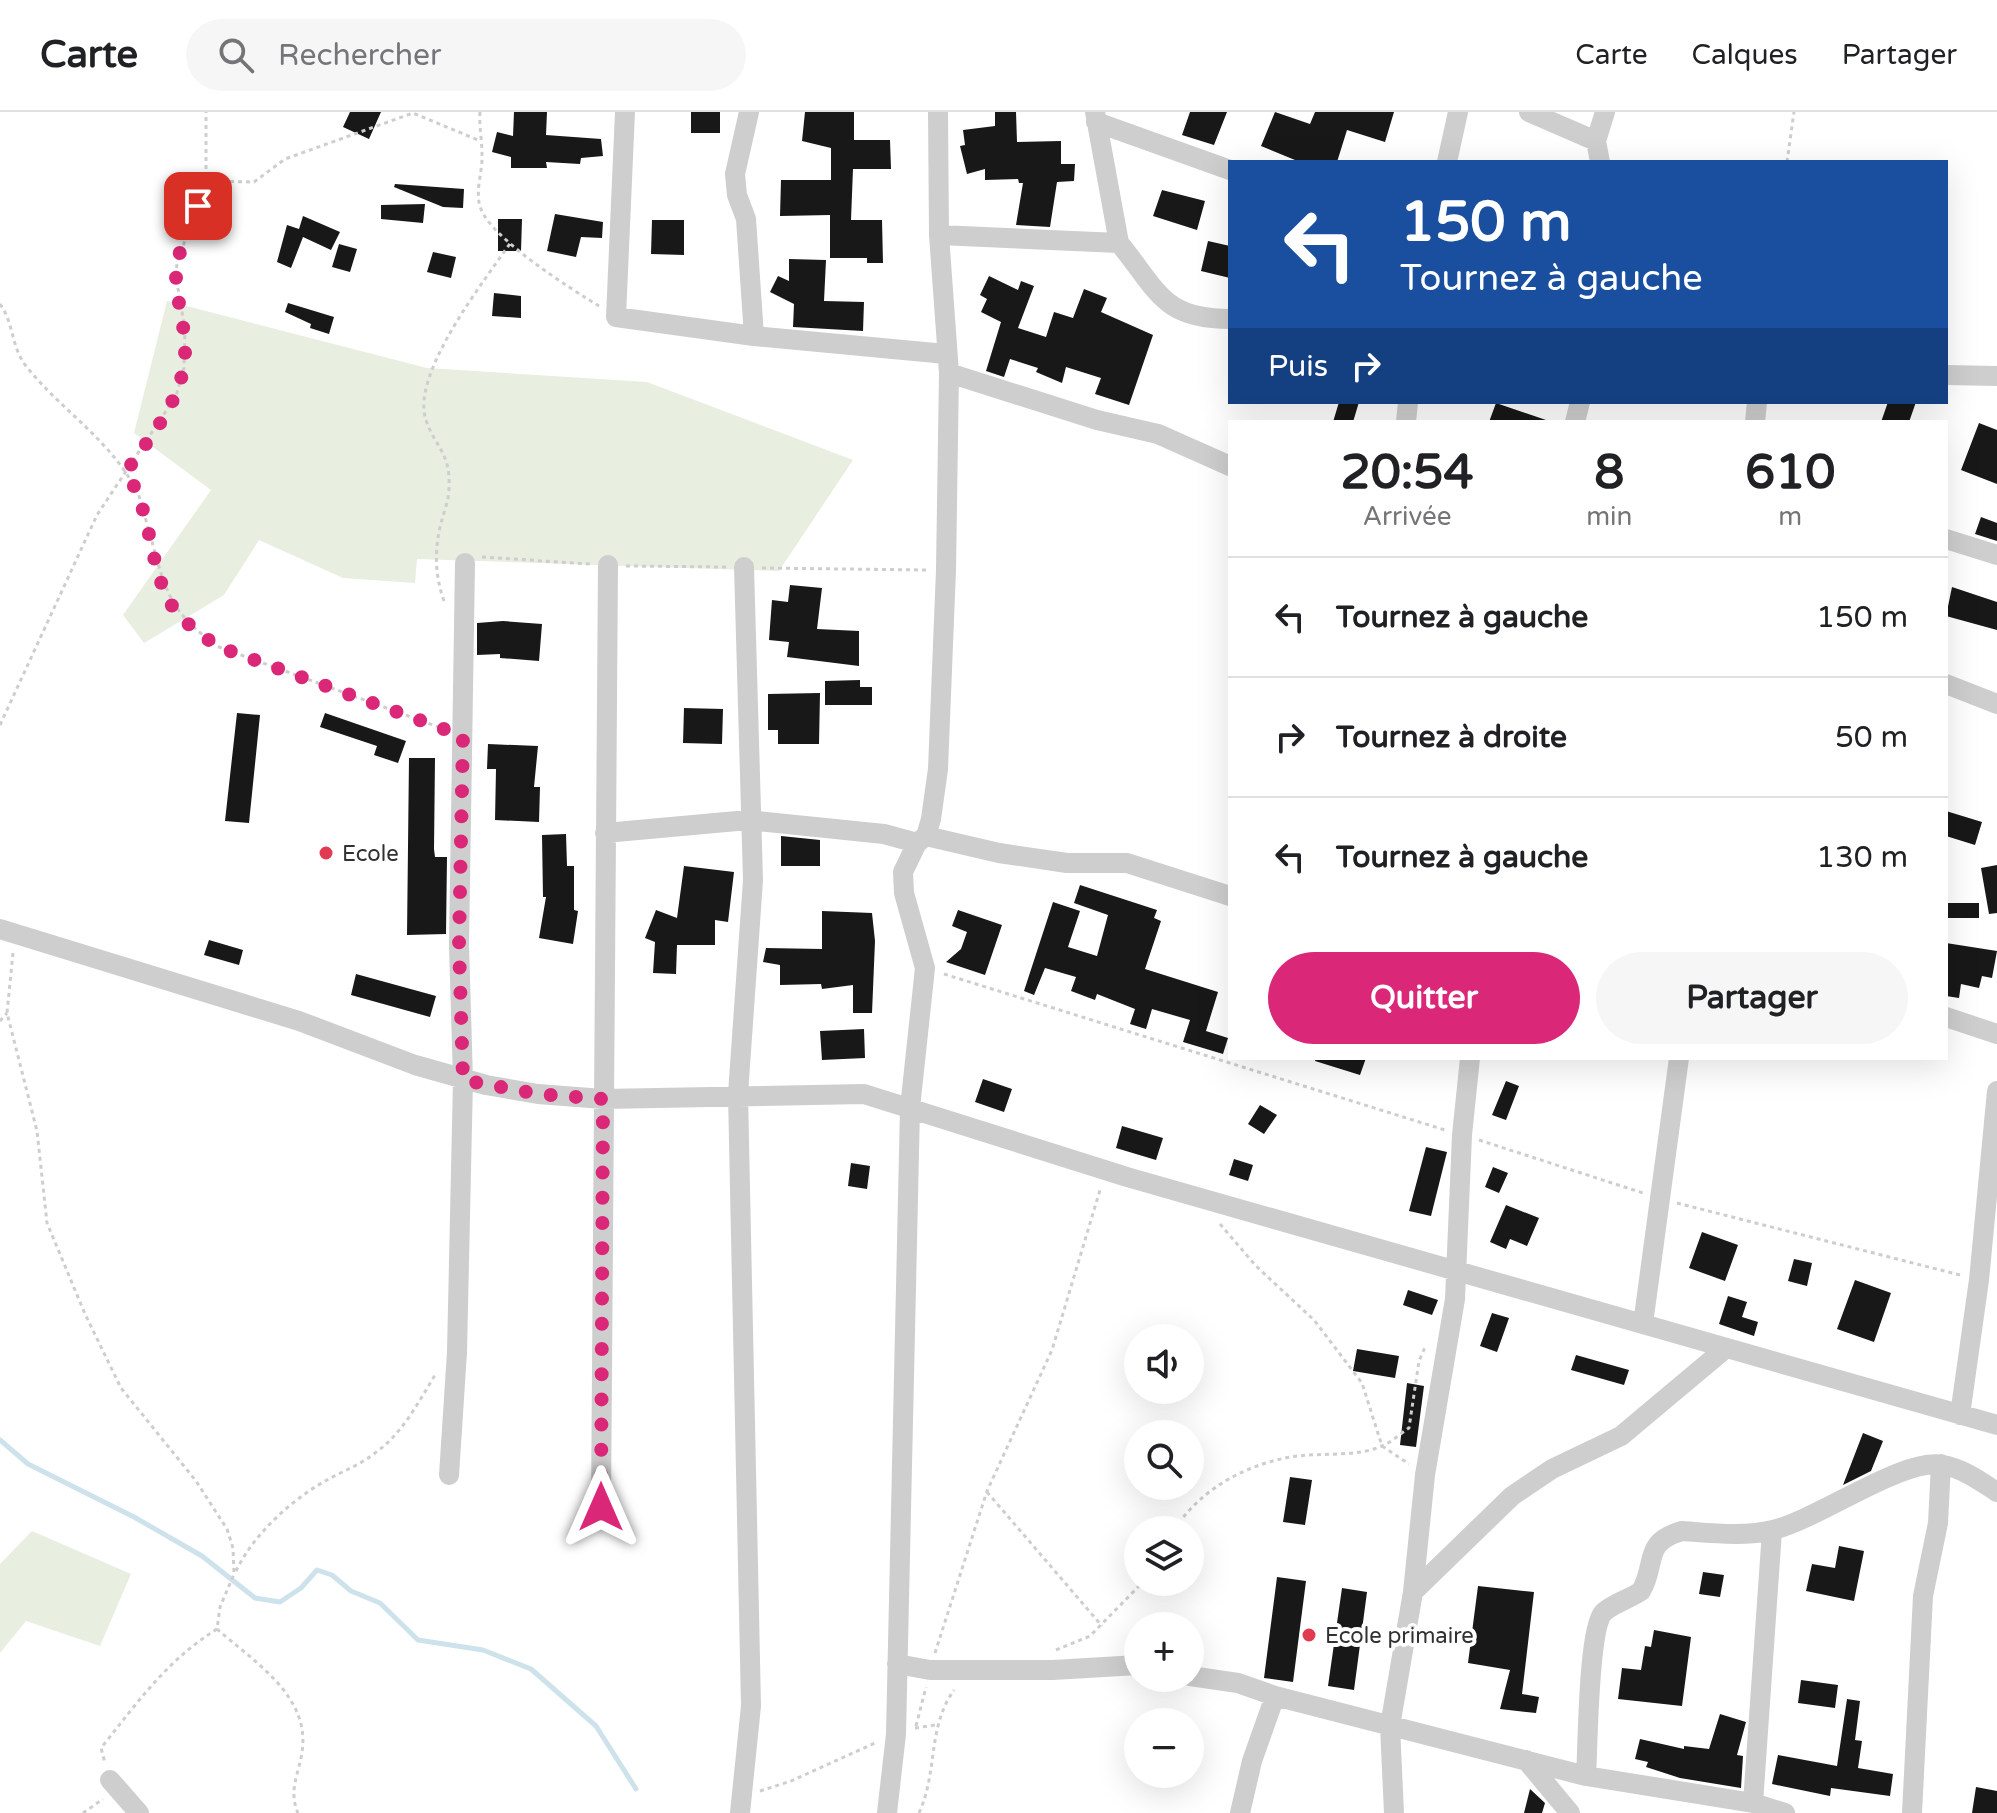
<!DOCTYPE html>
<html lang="fr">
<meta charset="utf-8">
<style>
:root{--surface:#fff;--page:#f6f6f6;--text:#202124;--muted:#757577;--line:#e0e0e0;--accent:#db2777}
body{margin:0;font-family:"Varela Round",sans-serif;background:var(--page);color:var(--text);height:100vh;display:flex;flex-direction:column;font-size:30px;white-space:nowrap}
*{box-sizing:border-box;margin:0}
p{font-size:26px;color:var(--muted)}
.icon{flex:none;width:44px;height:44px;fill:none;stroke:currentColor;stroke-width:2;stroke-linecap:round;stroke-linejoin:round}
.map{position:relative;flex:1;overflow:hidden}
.sheet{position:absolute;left:1228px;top:308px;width:720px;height:640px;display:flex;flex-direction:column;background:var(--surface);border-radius:0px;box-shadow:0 8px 32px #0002}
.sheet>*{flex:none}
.guide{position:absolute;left:1228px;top:48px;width:720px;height:244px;border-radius:0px;box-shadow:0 8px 32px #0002;background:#1a4fa0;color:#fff;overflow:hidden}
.fabs{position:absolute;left:1124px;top:1212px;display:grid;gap:16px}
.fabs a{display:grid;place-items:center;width:80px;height:80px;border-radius:50%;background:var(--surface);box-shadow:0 8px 32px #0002;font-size:40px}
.pin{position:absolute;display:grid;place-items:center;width:68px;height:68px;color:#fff;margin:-34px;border-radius:16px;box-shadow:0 4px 12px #0006}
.me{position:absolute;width:88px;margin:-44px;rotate:0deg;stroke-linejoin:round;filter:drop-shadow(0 0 6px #0008)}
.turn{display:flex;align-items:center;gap:28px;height:168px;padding:0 40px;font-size:36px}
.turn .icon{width:104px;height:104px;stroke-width:2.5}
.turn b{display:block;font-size:56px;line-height:68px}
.then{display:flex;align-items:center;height:76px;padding:0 40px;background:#0003;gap:16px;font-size:30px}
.eta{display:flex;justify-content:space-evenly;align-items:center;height:136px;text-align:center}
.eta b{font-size:48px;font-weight:700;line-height:56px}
.primary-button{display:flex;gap:16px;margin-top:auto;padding:16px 40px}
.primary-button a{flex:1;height:92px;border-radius:48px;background:var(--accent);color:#fff;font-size:32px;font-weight:700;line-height:92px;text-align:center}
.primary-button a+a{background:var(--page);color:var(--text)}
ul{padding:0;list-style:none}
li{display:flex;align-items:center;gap:24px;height:120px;padding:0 40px;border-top:2px solid var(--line)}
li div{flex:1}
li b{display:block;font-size:30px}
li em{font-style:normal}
header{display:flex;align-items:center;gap:48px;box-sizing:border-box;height:112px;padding:0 40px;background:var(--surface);border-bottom:2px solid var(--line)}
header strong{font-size:38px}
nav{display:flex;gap:44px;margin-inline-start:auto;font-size:28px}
.search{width:560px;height:72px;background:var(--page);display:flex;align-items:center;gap:20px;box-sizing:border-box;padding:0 28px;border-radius:44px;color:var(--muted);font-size:30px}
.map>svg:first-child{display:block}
</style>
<header>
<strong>Carte</strong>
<div class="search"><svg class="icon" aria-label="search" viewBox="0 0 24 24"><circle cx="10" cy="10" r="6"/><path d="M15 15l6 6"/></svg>Rechercher</div>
<nav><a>Carte</a><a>Calques</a><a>Partager</a></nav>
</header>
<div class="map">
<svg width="1997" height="1701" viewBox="0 0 1997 1701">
<rect width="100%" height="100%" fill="#fff"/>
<path fill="#e8eee0" d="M 167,189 L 427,256 L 647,270 L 853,348 L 779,459 L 417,447 L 415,471 L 343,466 L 259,428 L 224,483 L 144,531 L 123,503 L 211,378 L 134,321 Z
M 32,1419 L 131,1462 L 100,1534 L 26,1509 L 0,1541 L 0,1452 Z"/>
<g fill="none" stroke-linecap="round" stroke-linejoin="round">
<path stroke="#cee2ec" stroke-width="5" d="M 0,1328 L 28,1352 L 134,1405 L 202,1444 L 255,1486 L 280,1490 L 301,1476 L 317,1458 L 332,1463 L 351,1479 L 380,1491 L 418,1528 L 483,1538 L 531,1557 L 596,1614 L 636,1677"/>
</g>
<path fill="#181818" d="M 350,0 L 381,0 L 369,27 L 343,15 Z
M 514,0 L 547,0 L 546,23 L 601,27 L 603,44 L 581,46 L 580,52 L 546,50 L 547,56 L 511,56 L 511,45 L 492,40 L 497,20 L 513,24 Z
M 691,0 L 720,0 L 720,21 L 691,21 Z
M 805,0 L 854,0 L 854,28 L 890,28 L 891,57 L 853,57 L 851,108 L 882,108 L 883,151 L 867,151 L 867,146 L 830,146 L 830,103 L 780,104 L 781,68 L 831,68 L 831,36 L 802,29 Z
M 995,0 L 1016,0 L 1017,30 L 1061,29 L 1061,52 L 1075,52 L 1074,69 L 1057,70 L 1050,115 L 1016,113 L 1023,71 L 1019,71 L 1018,67 L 985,68 L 985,57 L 967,62 L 960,34 L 965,33 L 963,18 L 995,14 Z
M 1190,0 L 1227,0 L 1214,33 L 1182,23 Z
M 1275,0 L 1310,12 L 1315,0 L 1394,0 L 1385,30 L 1347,18 L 1337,50 L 1295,48 L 1261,34 Z
M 395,72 L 464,77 L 463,96 L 443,95 L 394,75 Z
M 1162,78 L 1205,89 L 1197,118 L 1153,104 Z
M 425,92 L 423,111 L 381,107 L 381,93 Z
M 555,102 L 603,110 L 602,126 L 581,125 L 576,145 L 547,139 Z
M 303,104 L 340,120 L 331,138 L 303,125 L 291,156 L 277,150 L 287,113 L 299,117 Z
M 498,107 L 522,107 L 521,139 L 498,139 Z
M 652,108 L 684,108 L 684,143 L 651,142 Z
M 1208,129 L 1230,134 L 1230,166 L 1201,159 Z
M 339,132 L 357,137 L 350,160 L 332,155 Z
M 433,140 L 456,145 L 451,166 L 427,160 Z
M 789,147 L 826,148 L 824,189 L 864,190 L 863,219 L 793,215 L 794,192 L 770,180 L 778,164 L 789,169 Z
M 989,164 L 1018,178 L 1021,169 L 1034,174 L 1018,216 L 1046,225 L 1054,200 L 1073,206 L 1084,177 L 1107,186 L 1101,200 L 1153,223 L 1129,293 L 1095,282 L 1101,266 L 1066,255 L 1062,271 L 1036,260 L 1038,256 L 1010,247 L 1004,265 L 986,259 L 1001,210 L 981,200 L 987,187 L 980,183 Z
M 494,181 L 521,184 L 521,206 L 492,204 Z
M 288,191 L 334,205 L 329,222 L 310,216 L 311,212 L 285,200 Z
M 1339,290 L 1359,290 L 1353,310 L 1333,310 Z
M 1888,290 L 1916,290 L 1909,310 L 1881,310 Z
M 1496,291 L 1546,308 L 1545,310 L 1489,310 Z
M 1979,311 L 1997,318 L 1997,372 L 1961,358 Z
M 1981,405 L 1997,411 L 1997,429 L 1975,422 Z
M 790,473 L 822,476 L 817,517 L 859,519 L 859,554 L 787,545 L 789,530 L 769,528 L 772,488 L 788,490 Z
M 1952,475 L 1997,490 L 1997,518 L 1946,504 Z
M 503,509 L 542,512 L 539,549 L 500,546 L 500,542 L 477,543 L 477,511 Z
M 860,568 L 860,575 L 872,575 L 872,593 L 825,593 L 825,569 Z
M 820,581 L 819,632 L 778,632 L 778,618 L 768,618 L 768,582 Z
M 684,596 L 723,597 L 722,632 L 683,631 Z
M 237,601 L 260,603 L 249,711 L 225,709 Z
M 325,601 L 406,629 L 398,651 L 374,643 L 377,634 L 320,615 Z
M 488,632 L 538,634 L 534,675 L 540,675 L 539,710 L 495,708 L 496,657 L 487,657 Z
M 409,646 L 435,646 L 434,737 L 435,745 L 447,745 L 446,822 L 407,823 Z
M 1946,699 L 1982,710 L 1975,733 L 1946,724 Z
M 566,722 L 567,754 L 574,754 L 574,798 L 578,799 L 573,832 L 539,826 L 546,785 L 543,785 L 542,723 Z
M 781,724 L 820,728 L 820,754 L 781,754 Z
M 1997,753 L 1997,801 L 1989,802 L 1981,756 Z
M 684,754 L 734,760 L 728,810 L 715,808 L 715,833 L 677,833 L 676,862 L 653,861 L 655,830 L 645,826 L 656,798 L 677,806 Z
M 1080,773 L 1157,798 L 1154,806 L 1161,809 L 1145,857 L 1218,880 L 1206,919 L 1228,926 L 1223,942 L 1183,930 L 1190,908 L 1152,897 L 1146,917 L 1130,912 L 1135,897 L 1097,882 L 1095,888 L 1071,879 L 1076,865 L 1045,856 L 1034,883 L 1024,879 L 1053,790 L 1080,799 L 1068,835 L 1097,844 L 1108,803 L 1074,791 Z
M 1946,791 L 1979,791 L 1979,806 L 1946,806 Z
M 958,798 L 1002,813 L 985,863 L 946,850 L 961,837 L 967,820 L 952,814 Z
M 822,799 L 872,801 L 875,829 L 872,901 L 853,901 L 853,873 L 822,877 L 821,872 L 780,873 L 780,853 L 763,850 L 766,836 L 822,837 Z
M 209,828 L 243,838 L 239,853 L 204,843 Z
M 1946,831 L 1997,839 L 1992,866 L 1982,864 L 1979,876 L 1961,872 L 1959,886 L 1946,884 Z
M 356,862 L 436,884 L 430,905 L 351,883 Z
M 864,917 L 865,946 L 822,948 L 820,919 Z
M 1316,946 L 1366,946 L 1360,963 L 1315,949 Z
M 983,967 L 1012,977 L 1004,1000 L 975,990 Z
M 1506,969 L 1519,974 L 1506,1008 L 1492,1003 Z
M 1260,993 L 1277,1003 L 1264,1022 L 1248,1012 Z
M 1122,1014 L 1163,1026 L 1156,1048 L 1116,1036 Z
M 1426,1035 L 1447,1040 L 1431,1104 L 1409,1099 Z
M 1234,1047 L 1253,1053 L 1248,1069 L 1229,1063 Z
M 851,1051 L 870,1054 L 867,1077 L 848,1074 Z
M 1493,1055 L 1508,1061 L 1499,1081 L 1485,1075 Z
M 1506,1093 L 1539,1106 L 1527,1134 L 1510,1127 L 1506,1137 L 1490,1130 Z
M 1702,1120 L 1738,1133 L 1725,1169 L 1689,1156 Z
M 1794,1147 L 1812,1151 L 1807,1174 L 1788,1169 Z
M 1855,1168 L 1891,1181 L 1874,1230 L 1837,1217 Z
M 1408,1178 L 1438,1188 L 1432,1203 L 1403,1193 Z
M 1728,1184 L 1747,1190 L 1742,1205 L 1758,1210 L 1754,1224 L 1719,1212 Z
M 1492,1201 L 1509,1206 L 1497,1240 L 1480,1234 Z
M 1357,1237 L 1399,1244 L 1395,1266 L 1353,1259 Z
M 1576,1243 L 1629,1258 L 1624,1273 L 1571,1258 Z
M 1407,1271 L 1424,1274 L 1416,1335 L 1400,1333 Z
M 1863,1321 L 1883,1329 L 1871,1359 L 1843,1373 Z
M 1290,1365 L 1312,1368 L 1305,1413 L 1283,1410 Z
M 1839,1434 L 1864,1439 L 1854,1489 L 1806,1479 L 1812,1452 L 1835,1456 Z
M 1703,1460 L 1724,1463 L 1720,1485 L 1699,1482 Z
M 1277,1465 L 1306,1469 L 1293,1570 L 1264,1566 Z
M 1478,1474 L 1534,1480 L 1522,1582 L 1539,1585 L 1536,1601 L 1500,1597 L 1510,1558 L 1468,1551 Z
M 1342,1476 L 1367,1480 L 1354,1578 L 1328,1574 Z
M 1654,1518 L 1691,1525 L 1682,1594 L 1618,1587 L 1622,1556 L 1641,1558 L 1645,1534 L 1651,1535 Z
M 1801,1568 L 1838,1573 L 1835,1596 L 1798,1591 Z
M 1847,1587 L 1860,1589 L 1855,1628 L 1862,1629 L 1858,1656 L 1893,1662 L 1890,1684 L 1831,1676 L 1830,1684 L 1772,1672 L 1778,1643 L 1837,1654 Z
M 1720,1602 L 1746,1610 L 1737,1643 L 1743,1644 L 1741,1676 L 1680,1666 L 1646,1655 L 1648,1650 L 1635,1647 L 1640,1627 L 1684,1637 L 1684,1634 L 1709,1637 Z
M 1976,1675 L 1997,1679 L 1997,1701 L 1972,1701 Z
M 1530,1677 L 1545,1691 L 1542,1701 L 1524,1701 Z"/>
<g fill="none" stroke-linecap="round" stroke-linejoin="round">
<path stroke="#cecece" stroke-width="3" stroke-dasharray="4 4" stroke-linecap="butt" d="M 480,0 C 479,15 482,28 482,42 C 483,60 474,80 481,97 C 492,127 571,177 599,194
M 1787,50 L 1794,0
M 206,69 L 254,70 L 285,47 L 413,1 L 478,28
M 0,192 C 14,211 11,235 26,254 C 59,296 105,324 133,372 C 141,385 143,398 147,412 C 165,473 164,497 219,535 L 444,617
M 482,445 L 590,452
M 626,454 L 726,455
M 762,456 L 926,458
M 444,489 C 435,463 434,439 441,411 C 444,400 449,387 449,376 C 451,341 435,335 426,308 C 410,262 486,167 511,130
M 0,613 L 97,403 L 176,284 L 184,256 L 185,217 L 176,165 L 177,151 L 206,69 L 206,0
M 13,841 L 7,901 L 37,1019 L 47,1111 L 85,1202 L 121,1276 L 196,1369 L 227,1417 L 233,1436 L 234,1462 L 220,1495 L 217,1517 C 166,1549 138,1590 101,1636 L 105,1651
M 944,862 L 1445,1018
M 0,909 L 7,901
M 1479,1028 L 1643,1081
M 1677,1091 L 1960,1163
M 1220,1112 L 1256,1154 L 1314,1208 L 1362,1271 L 1382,1334 L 1409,1352
M 987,1380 L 1102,1514
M 1174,1418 C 1200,1378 1244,1353 1291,1345 C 1319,1340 1358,1346 1384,1333 C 1393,1329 1401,1321 1409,1316 L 1419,1249 L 1426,1233
M 236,1459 C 253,1423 292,1387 327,1368 C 343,1359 360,1353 375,1341 C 402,1322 418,1291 435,1263
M 217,1517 C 253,1549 311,1584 302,1640 C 299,1662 288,1678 298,1701
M 1056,1538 L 1090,1524 L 1143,1470
M 935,1541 L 987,1379 L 1052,1238 L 1100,1078
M 916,1614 L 926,1575
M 915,1616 L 935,1613
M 760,1679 L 791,1669 L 875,1631
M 83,1701 L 103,1687
M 919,1701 C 938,1660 927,1616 954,1578"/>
<path stroke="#cecece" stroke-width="20" d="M 625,0 L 616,205 L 754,224 L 946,242
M 749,0 L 735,62 L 737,83 L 746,107 L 754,224
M 1095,0 L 1119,131
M 1529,0 L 1596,29
M 1096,10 L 1230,58
M 1447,50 L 1458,0
M 1600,50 L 1596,29 L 1605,0
M 939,123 L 1119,131 C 1158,178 1162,207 1230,207
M 949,261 L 1097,308 L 1158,322 L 1230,354
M 1946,263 L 1997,264
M 1406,310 L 1408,290
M 1575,310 L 1580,290
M 1755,310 L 1757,290
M 1946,427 L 1997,443
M 1946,572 L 1997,592
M 605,721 L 748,708 L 884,722 L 917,731
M 926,724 L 999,741 L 1067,751 L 1127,751 L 1230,784
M 0,817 L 299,909 L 415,953 L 486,973 L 538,982 L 603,987 L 864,982 L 1127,1065 L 1997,1313
M 1946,905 L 1997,922
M 1643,1212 L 1679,946
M 1960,1303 L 1979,1168 L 1997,979
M 449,1363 L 457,1240 L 463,968 L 459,833 L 465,451
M 601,1395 L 608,453
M 1413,1480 L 1512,1384 L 1552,1357 L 1621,1324 L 1726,1236
M 897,1552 L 930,1558 L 1053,1558 L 1138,1553
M 1190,1564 L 1238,1571 L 1275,1584 L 1586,1664 L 1753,1691 L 1785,1701
M 1526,1648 L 1570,1701
M 1586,1664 C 1588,1635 1588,1519 1603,1501 C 1611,1492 1630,1487 1641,1479 C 1657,1452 1642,1430 1682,1419 C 1711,1421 1745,1425 1773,1418 C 1819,1407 1903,1345 1943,1353 C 1964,1357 1980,1369 1997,1380
M 110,1668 L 139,1701
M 1753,1691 L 1772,1419
M 740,1701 L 751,1594 L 738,982 L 753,768 L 744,455
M 887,1701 L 896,1622 L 910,996 L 925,856 L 904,781 L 903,760 L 917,731 L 926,724 L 931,707 L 938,657 L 946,458 L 949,261 L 939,123 L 938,0
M 1240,1701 L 1252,1649 L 1275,1584
M 1394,1701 L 1390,1614 L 1413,1480 L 1425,1363 L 1455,1187 L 1462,1023 L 1470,946
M 1912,1701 L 1923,1484 L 1938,1411 L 1941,1352"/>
</g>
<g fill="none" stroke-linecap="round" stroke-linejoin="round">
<path stroke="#db2777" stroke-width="14" stroke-dasharray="0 25.2" d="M 198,94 C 191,115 175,142 176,165 C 177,196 190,226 183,258 C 176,296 147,329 126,360 C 152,399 148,449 169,489 C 180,508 201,523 219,535 L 463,624 L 459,833 L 463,968 L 538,982 L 603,987 L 601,1395"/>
</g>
<g fill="#e13b51" stroke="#fff" stroke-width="3">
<circle cx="326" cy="741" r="8"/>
<circle cx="1309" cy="1523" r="8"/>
</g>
<g text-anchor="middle" stroke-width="8" stroke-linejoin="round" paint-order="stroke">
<g font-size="22" fill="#313131" stroke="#fff" text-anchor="start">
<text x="342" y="749">Ecole</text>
<text x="1325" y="1531">Ecole primaire</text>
</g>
</g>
</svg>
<div class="fabs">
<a><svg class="icon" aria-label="sound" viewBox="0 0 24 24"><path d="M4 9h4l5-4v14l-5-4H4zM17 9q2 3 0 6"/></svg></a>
<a><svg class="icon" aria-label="search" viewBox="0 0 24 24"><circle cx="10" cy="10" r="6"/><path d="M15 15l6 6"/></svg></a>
<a><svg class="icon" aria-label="layers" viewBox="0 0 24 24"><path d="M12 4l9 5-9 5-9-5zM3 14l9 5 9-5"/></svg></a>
<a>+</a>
<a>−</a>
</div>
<div class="pin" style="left:198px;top:94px;background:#d93025"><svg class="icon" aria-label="arrive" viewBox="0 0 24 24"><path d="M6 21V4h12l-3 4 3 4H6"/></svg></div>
<svg class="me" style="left:601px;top:1395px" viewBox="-20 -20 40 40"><path d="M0-17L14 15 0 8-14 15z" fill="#db2777" stroke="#fff" stroke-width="4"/></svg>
<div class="guide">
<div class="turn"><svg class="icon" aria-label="left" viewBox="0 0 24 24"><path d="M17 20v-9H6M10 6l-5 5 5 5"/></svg><div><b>150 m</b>Tournez à gauche</div></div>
<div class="then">Puis<svg class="icon" aria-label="right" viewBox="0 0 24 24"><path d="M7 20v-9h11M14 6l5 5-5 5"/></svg></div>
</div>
<section class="sheet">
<div class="eta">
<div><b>20:54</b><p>Arrivée</p></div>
<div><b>8</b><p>min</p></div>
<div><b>610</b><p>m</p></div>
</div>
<ul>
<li><svg class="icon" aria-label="left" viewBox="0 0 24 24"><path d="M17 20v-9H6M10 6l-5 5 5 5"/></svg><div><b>Tournez à gauche</b></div><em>150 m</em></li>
<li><svg class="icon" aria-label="right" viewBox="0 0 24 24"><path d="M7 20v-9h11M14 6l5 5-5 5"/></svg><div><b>Tournez à droite</b></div><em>50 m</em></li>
<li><svg class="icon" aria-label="left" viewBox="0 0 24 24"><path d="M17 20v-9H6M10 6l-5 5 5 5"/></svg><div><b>Tournez à gauche</b></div><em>130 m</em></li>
</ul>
<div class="primary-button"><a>Quitter</a><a>Partager</a></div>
</section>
</div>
